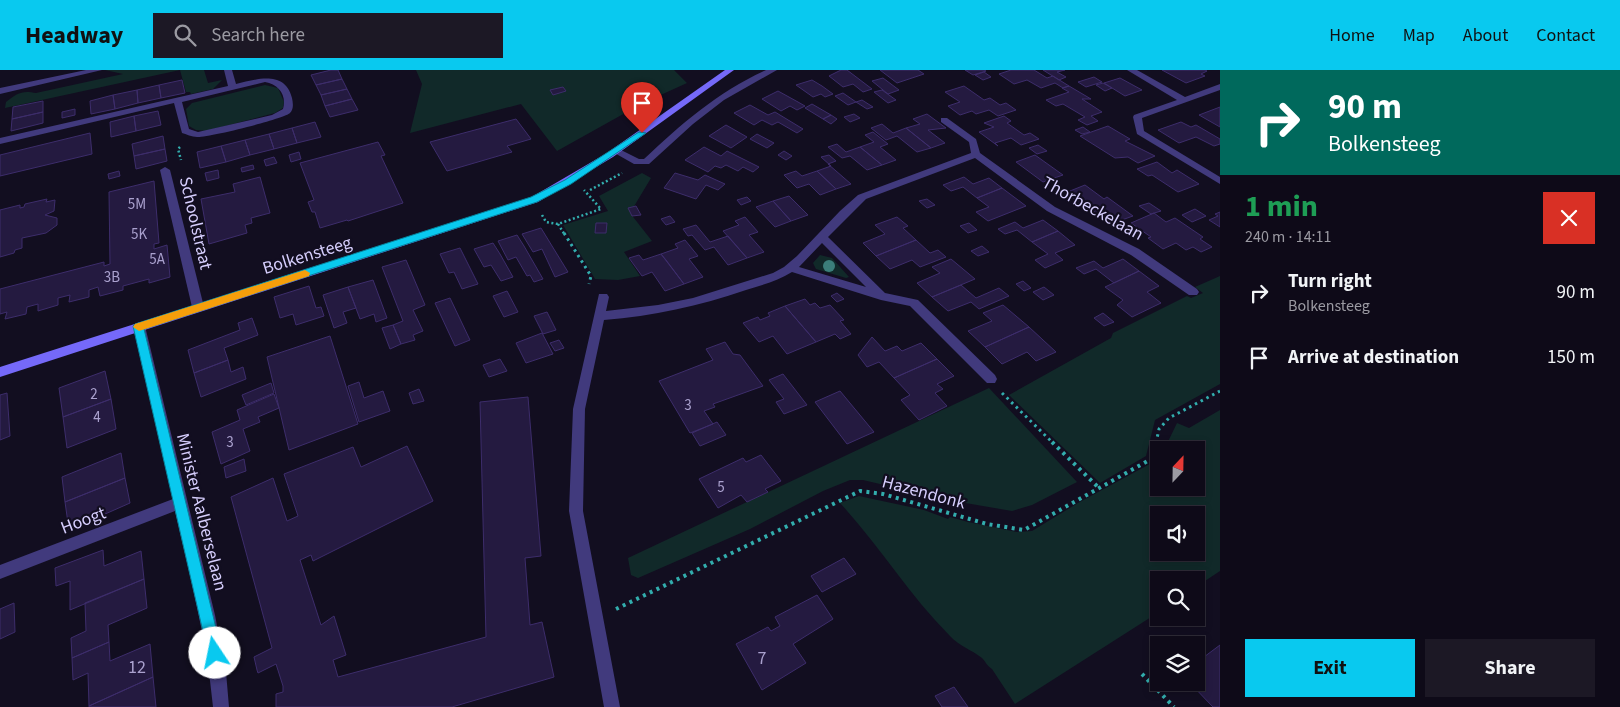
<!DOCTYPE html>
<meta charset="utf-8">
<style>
:root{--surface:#0e0a18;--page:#1c1825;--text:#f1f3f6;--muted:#9b9aa2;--line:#2e2b37;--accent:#09c9ef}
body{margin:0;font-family:"Source Sans 3",sans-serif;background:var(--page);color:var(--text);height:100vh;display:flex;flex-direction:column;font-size:19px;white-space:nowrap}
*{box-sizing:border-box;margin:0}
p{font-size:16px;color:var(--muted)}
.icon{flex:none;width:28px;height:28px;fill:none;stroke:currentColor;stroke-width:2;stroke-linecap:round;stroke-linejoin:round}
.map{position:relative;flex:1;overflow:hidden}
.panel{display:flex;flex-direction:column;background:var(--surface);width:400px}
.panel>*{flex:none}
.guide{background:#00695c;color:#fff;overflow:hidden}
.needle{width:32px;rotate:22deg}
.buttons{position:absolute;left:1150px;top:371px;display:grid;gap:10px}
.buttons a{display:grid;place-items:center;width:55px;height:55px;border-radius:0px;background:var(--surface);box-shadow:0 2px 8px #0003,0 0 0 1px var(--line);font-size:25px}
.pin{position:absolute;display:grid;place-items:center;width:42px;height:42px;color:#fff;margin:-51px -21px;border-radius:50% 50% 50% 0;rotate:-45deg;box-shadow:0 0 5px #0007}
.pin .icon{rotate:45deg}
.me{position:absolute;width:55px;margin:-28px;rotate:349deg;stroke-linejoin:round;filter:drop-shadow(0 0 4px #0008)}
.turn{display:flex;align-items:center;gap:18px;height:105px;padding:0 25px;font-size:22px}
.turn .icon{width:65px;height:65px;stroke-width:2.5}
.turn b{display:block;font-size:35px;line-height:42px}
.round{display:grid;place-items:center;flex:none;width:52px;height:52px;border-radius:0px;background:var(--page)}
.headline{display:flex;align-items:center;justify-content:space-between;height:85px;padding:0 25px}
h1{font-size:30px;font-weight:700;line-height:38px;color:#1e9e55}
.primary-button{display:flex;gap:10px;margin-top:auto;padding:10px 25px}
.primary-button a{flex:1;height:58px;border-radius:0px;background:var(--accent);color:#111;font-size:20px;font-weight:700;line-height:58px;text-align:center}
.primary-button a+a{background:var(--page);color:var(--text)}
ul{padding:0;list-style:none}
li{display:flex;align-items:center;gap:15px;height:65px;padding:0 25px}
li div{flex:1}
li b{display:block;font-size:19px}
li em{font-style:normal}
header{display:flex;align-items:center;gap:30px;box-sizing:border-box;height:70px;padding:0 25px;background:var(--accent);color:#111}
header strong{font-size:24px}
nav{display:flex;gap:28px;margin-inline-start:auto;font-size:18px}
.search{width:350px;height:45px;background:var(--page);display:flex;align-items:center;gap:12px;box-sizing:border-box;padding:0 18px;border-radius:0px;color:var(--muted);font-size:19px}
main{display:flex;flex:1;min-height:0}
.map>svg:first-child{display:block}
</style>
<header>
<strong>Headway</strong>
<div class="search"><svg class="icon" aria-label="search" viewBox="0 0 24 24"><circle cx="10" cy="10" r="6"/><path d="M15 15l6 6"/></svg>Search here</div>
<nav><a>Home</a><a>Map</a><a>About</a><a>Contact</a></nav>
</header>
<main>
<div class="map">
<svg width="1220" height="637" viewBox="0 0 1220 637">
<rect width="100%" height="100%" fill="#120e20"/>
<path fill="#112929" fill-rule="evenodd" d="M 105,0 L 204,0 L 208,13 L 222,10 L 213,19 L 191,24 L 190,22 L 186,22 L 180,0 L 5,38 L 6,32 C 17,23 22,20 36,23 L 123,4 Z
M 416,0 L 674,0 L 687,13 L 643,33 L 557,81 L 521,34 L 410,63 L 422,14 Z
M 265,15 L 278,18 L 284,32 L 283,38 L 275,43 L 206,61 L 196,60 L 189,56 L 186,39 L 192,33 Z
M 642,103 L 651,108 L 630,143 L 652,171 L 624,182 L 640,206 L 618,210 L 595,209 L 563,155 L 608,141 L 599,126 Z
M 820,185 L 832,188 L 849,207 L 846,208 L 816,199 L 813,193 Z
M 1220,206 L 1220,314 L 1155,350 L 1146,386 L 1100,413 L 1009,325 L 1111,268 L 1113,263 L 1187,226 L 1191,228 L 1203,223 L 1195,217 Z
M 989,318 L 1077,412 L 1032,435 L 1012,441 L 948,430 L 863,410 L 850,410 L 823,421 L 750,459 L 638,508 L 631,505 L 628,488 Z
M 1220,340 L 1220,501 L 1196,517 L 1196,510 L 1159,510 L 1159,542 L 1015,634 L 992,599 C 987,596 986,592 982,588 C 972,580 959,576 950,566 C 909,525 879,475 840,433 L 859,426 L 924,440 L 948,449 L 950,447 L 968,452 L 1017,462 L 1032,461 L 1078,433 L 1159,389 L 1159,418 L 1196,418 L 1196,380 L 1164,380 L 1177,353 L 1189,358 ZM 1159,445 L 1196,445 L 1196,482 L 1159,482 Z"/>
<path fill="#241a40" stroke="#3d2d6b" d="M 331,0 L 338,0 L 342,9 L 316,15 L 311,5 Z
M 841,0 L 847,0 L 872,19 L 863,22 L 853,14 L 843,17 L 829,6 Z
M 880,0 L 918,0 L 924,4 L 897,13 Z
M 965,0 L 984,0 L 986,1 L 973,5 Z
M 1011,0 L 1034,0 L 1047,8 L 1053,6 L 1069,16 L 1063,18 L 1055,13 L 1041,18 L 1027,10 L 1014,14 L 999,4 Z
M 1043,0 L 1065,0 L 1057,2 L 1066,7 L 1059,10 Z
M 1162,0 L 1205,0 L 1207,1 L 1201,4 L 1205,6 L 1186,13 Z
M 984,2 L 991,7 L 983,10 L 975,5 Z
M 1094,7 L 1102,12 L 1086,17 L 1078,12 Z
M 883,8 L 899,20 L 888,24 L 872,11 Z
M 1120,8 L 1142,20 L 1125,26 L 1104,13 Z
M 342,9 L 347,19 L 321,25 L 316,15 Z
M 182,10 L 185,23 L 161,28 L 159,15 Z
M 812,10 L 822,16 L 833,24 L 825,27 L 821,24 L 813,27 L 796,15 Z
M 1103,13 L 1112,18 L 1105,21 L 1096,15 Z
M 159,15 L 161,28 L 138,33 L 137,20 Z
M 964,16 L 984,30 L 990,28 L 1000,35 L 1006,33 L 1016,40 L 998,46 L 989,40 L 976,44 L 972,41 L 960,45 L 948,36 L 960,32 L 945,22 Z
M 1069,16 L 1091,29 L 1082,29 L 1102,42 L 1091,46 L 1098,51 L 1087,55 L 1078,50 L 1085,47 L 1063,34 L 1056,36 L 1046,30 L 1069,22 L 1062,18 Z
M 563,17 L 566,21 L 553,25 L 550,20 Z
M 347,19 L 352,29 L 325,36 L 321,25 Z
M 137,20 L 138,33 L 115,39 L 113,25 Z
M 882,20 L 896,30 L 888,33 L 874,22 Z
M 778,21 L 798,32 L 805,36 L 797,40 L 790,36 L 781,41 L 762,29 Z
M 843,23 L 856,32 L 848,35 L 835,26 Z
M 113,25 L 115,39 L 91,44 L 90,31 Z
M 352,29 L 358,40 L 330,47 L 325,36 Z
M 862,30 L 873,37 L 867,39 L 856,32 Z
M 43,31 L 43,42 L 12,49 L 13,37 Z
M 812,34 L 831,45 L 823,49 L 805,38 Z
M 750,35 L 768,45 L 775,42 L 803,59 L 797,63 L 778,52 L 772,55 L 762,50 L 754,55 L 734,43 Z
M 1220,37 L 1220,57 L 1199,45 Z
M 75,39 L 75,45 L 62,48 L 62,42 Z
M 158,41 L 161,55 L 136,61 L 134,46 Z
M 43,42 L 43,53 L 11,61 L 12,49 Z
M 854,44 L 860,48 L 850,52 L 844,47 Z
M 927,44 L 946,58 L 928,60 L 945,73 L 931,78 L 906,58 L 920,54 L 913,49 Z
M 831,45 L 837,49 L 831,54 L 823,49 Z
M 134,46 L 136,61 L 111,67 L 110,52 Z
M 1004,46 L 1011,51 L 1007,53 L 1024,65 L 1030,63 L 1039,69 L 1021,75 L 1011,68 L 995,73 L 998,76 L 979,62 L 994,57 L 984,53 Z
M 516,49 L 531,69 L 507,76 L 512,82 L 447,101 L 430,72 Z
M 315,52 L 321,67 L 297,73 L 292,58 Z
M 1181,52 L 1191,57 L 1196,55 L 1220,69 L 1220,74 L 1214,76 L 1196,67 L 1179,73 L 1158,60 Z
M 882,54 L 893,63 L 906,58 L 931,78 L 917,82 L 897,66 L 886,70 L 871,58 Z
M 726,55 L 747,67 L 731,78 L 709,66 Z
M 1108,56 L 1130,69 L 1125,71 L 1155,86 L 1138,93 L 1128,87 L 1115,88 L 1080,66 Z
M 1083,57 L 1090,62 L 1082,64 L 1075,60 Z
M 292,58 L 297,73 L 274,79 L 269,64 Z
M 873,62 L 888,74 L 880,77 L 896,90 L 882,95 L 860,77 L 874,72 L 865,65 Z
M 90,63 L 92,84 L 0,106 L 0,85 Z
M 269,64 L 274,79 L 250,85 L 245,70 Z
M 757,64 L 774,73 L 767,78 L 750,69 Z
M 163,66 L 165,79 L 134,86 L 132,74 Z
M 245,70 L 250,85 L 226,92 L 221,76 Z
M 378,72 L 385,85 L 381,86 L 403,133 L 348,151 L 347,150 L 320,158 L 315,142 L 312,142 L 308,132 L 314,130 L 300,93 Z
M 837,74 L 846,82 L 860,77 L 882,95 L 867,100 L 850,86 L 842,88 L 828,77 Z
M 1038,75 L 1047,81 L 1037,84 L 1029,78 Z
M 221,76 L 226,92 L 200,98 L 197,82 Z
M 704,77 L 721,86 L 727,81 L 759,97 L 753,102 L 743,97 L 738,101 L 726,95 L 721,98 L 715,96 L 708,102 L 685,90 Z
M 165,79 L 167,91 L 136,99 L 134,86 Z
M 784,81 L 792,86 L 786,90 L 778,85 Z
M 299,82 L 301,89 L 291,92 L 289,85 Z
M 829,85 L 836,91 L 828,94 L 851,114 L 836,119 L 817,101 L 831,96 L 821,87 Z
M 1035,85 L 1063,105 L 1043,112 L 1016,92 Z
M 274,87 L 277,93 L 266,96 L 264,90 Z
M 1157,92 L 1172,103 L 1177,100 L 1199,114 L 1178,122 L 1152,105 L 1148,106 L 1137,99 Z
M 253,95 L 254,99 L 242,102 L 241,98 Z
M 218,100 L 219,108 L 207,111 L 205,103 Z
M 119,101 L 120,106 L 109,109 L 108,104 Z
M 796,101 L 802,106 L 817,101 L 836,119 L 820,125 L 809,114 L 797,118 L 784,105 Z
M 675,103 L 698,110 L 705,105 L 725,114 L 718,120 L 706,115 L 696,129 L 664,118 Z
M 260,107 L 270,143 L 251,148 L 252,153 L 245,155 L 247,163 L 209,174 L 201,129 L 235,122 L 233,114 Z
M 964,107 L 973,114 L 989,108 L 1002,118 L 977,128 L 963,117 L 951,121 L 943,115 Z
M 154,111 L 159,173 L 154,174 L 154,179 L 167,175 L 170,207 L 149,213 L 149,209 L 123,216 L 123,220 L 100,226 L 98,217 L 89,220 L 89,227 L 69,232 L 70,225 L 58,228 L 58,235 L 38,241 L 38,234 L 27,237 L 26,244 L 5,249 L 7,242 L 0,244 L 0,219 L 104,192 L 104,196 L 110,194 L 109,122 Z
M 1085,115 L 1104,129 L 1107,127 L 1133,146 L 1119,151 L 1105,141 L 1098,144 L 1065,123 Z
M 1002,118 L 1026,136 L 988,151 L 976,142 L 989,137 L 977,128 Z
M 789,126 L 808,145 L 791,151 L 773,131 Z
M 747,127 L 751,131 L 741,135 L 737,130 Z
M 47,129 L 46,132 L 55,130 L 54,141 L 45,145 L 57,148 L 57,155 L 46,163 L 22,168 L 22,178 L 15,180 L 14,183 L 0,187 L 0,140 L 20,135 L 20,138 L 24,137 L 25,134 Z
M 927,129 L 935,135 L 927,138 L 919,131 Z
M 773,131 L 791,151 L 775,157 L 756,137 Z
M 1149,133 L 1161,141 L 1151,144 L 1139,136 Z
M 636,136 L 641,145 L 632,146 L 628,138 Z
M 1195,139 L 1206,146 L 1192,152 L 1182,145 Z
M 1220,142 L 1220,157 L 1209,150 L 1218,146 L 1215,144 Z
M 1154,143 L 1166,152 L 1175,148 L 1203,167 L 1200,169 L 1212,177 L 1201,182 L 1193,177 L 1186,180 L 1176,173 L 1163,179 L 1148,168 L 1151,167 L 1131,153 Z
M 670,146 L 675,152 L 666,155 L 661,149 Z
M 745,147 L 758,162 L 749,165 L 764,182 L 747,188 L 723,161 L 739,155 L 735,151 Z
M 897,147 L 908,156 L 903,158 L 916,170 L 876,186 L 863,173 L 885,164 L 875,155 Z
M 1043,150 L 1058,161 L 1032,172 L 1017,160 L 1005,164 L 998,159 L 1015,152 L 1023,158 Z
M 596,153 L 607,153 L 606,163 L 595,163 Z
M 969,153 L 977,160 L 968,163 L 960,156 Z
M 696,155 L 710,172 L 728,166 L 747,188 L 728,195 L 714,177 L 705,180 L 692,165 L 688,166 L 683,159 Z
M 541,158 L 568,202 L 555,207 L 542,179 L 533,182 L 522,164 Z
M 1058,161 L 1075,175 L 1055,183 L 1063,190 L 1045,198 L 1035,190 L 1048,184 L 1032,172 Z
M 517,165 L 524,176 L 543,209 L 534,212 L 530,205 L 527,206 L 516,187 L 508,190 L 498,171 Z
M 685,170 L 698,186 L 689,189 L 703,207 L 684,214 L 661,184 L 678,178 L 675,174 Z
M 916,170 L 930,183 L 938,180 L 946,187 L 920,197 L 912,190 L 890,199 L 876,186 Z
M 493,173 L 500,184 L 513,207 L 501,211 L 491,195 L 484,197 L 474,179 Z
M 982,176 L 989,182 L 978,186 L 971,181 Z
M 460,178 L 478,214 L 462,219 L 454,202 L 449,203 L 440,184 Z
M 661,184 L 666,190 L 684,214 L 665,221 L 652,202 L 642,206 L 629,188 L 639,185 L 643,190 Z
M 951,189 L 975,209 L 932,227 L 917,213 L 940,203 L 932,197 Z
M 1123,189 L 1139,201 L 1114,213 L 1096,199 L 1084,204 L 1076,198 L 1094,191 L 1103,198 Z
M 406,190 L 425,235 L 413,240 L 423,261 L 413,265 L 415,270 L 401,274 L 393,255 L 403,251 L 382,197 Z
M 1139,201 L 1159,216 L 1147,222 L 1161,233 L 1132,247 L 1117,235 L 1123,230 L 1105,217 Z
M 373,210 L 387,248 L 376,252 L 374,244 L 360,249 L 348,217 Z
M 1023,211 L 1031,218 L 1024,221 L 1016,214 Z
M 961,215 L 976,228 L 999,218 L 1009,226 L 979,239 L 971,232 L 948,241 L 932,227 Z
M 309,216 L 316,238 L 321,237 L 324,246 L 296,255 L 293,244 L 280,248 L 274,227 Z
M 348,217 L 356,238 L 343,242 L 347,253 L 334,258 L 323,225 Z
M 1044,217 L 1054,225 L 1043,230 L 1033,222 Z
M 507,221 L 518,242 L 504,247 L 493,226 Z
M 837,223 L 844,229 L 837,232 L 831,226 Z
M 450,228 L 470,270 L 455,276 L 435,233 Z
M 805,229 L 810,235 L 815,233 L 820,238 L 830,235 L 844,250 L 840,251 L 851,264 L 840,269 L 835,264 L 816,272 L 785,236 Z
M 1003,235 L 1029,257 L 985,277 L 968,261 L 992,251 L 983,243 Z
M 785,236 L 816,272 L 787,284 L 773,266 L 759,272 L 743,253 L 758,247 L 760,250 L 770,246 L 768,243 Z
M 547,242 L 556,260 L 543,264 L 534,246 Z
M 1103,243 L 1114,252 L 1104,256 L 1094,248 Z
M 252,248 L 258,265 L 224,278 L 228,290 L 194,303 L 188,280 L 240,260 L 238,253 Z
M 393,255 L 401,274 L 390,279 L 382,258 Z
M 1029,257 L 1056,282 L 1036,291 L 1027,282 L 1002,294 L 985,277 Z
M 542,263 L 553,284 L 526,293 L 516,273 Z
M 330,266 L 358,354 L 289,380 L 267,287 Z
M 872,267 L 885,281 L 897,276 L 902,281 L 921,273 L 937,289 L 894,308 L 879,292 L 867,297 L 858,285 Z
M 559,270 L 564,278 L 555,281 L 550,273 Z
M 725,272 L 733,284 L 740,285 L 763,316 L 713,334 L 715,337 L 704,341 L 713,354 L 690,363 L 659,311 L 713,290 L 706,279 Z
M 500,289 L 507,301 L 489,307 L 483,295 Z
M 937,289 L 954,306 L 937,314 L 943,319 L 935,323 L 947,336 L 919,350 L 901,330 L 910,325 L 894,308 Z
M 228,290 L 231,302 L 243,297 L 246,309 L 201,327 L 194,303 Z
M 105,301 L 111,329 L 63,347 L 59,318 Z
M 783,304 L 807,335 L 784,344 L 776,332 L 784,329 L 769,310 Z
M 359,312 L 364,328 L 383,321 L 390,341 L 359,352 L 348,316 Z
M 271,313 L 274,323 L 246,335 L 242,325 Z
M 419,319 L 424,331 L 413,334 L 409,323 Z
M 840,321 L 874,362 L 847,374 L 815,332 Z
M 7,323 L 10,366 L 0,370 L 0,325 Z
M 274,324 L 279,338 L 258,347 L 260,352 L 243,359 L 250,381 L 221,394 L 212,362 L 240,350 L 237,340 Z
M 528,327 L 541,486 L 525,488 L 530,555 L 542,552 L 554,607 L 452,637 L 276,637 L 276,624 L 283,622 L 283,616 L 276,594 L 258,603 L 257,600 L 254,587 L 272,578 L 231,427 L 273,408 L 287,451 L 298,446 L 284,404 L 353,377 L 361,397 L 407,376 L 433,431 L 313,491 L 311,485 L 300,490 L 321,555 L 334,546 L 346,585 L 333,590 L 338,607 L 486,567 L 480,332 Z
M 111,329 L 116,359 L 67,378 L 63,347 Z
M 717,352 L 726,365 L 700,376 L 692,363 Z
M 121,383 L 125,408 L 65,432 L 62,407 Z
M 761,385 L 781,411 L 765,419 L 768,422 L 747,432 L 741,425 L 718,438 L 699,409 L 743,388 L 746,392 Z
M 244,389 L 246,401 L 226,408 L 224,397 Z
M 125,408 L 130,433 L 69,460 L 65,432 Z
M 103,480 L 104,496 L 141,481 L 144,509 L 70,540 L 70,511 L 56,516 L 55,498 Z
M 844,488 L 856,504 L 822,522 L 811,506 Z
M 144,509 L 147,538 L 108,555 L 109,572 L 72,588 L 71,568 L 86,561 L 85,533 Z
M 817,525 L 833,549 L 793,574 L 806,593 L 762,620 L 736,574 L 768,557 L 771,561 L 780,556 L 775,547 Z
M 14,533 L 15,562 L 0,569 L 0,539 Z
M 109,572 L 110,591 L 150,574 L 153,607 L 89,636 L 88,603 L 73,610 L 72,588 Z
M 1220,575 L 1220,637 L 1213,637 L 1189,612 L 1196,612 L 1196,593 Z
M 153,607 L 156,637 L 89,637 L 89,636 Z
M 954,617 L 968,637 L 942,637 L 935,626 Z"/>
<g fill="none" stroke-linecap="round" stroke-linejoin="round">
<path stroke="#32adad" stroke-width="2.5" stroke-dasharray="2 2.5" stroke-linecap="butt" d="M 180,77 L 178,79 L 181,90
M 590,120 L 622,103
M 542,145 L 546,152 L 558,154 L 601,139 L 584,120
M 558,154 L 565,165"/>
<path stroke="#32adad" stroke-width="3" stroke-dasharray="2.5 4" stroke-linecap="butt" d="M 564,163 L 591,206 L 589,214
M 1002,323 L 1053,373
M 1156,373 L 1159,359 L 1169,348 L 1220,321"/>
<path stroke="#32adad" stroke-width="4" stroke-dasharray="3 4.5" stroke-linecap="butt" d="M 1052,372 L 1100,419
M 616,539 L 860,421 L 883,424 L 987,454 L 1024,460 L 1153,388 L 1156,372
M 1142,604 L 1174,637"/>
<path fill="#413a7d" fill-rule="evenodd" d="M 165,97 L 170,100 L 204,237 L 198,241 L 192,237 L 160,100 Z"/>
<path fill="#413a7d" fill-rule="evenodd" d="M 86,0 L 102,0 L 0,24 L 0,18 Z
M 224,0 L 232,0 L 236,14 C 257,9 285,0 292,28 C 293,33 294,39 290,43 C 284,49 206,68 197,67 C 192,67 186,64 182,63 L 174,33 L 0,74 L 0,68 L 228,16 ZM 265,12 C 279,14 287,26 283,39 L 272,45 L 198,62 L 189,59 L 182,32 Z
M 766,0 L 777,0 L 724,30 L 693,54 L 649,94 L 634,94 L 611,81 L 616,78 L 619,79 L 639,89 L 644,89 C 681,54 719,21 766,0 Z
M 1127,0 L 1137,0 L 1185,27 L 1220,14 L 1220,20 L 1142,48 L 1144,61 L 1220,107 L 1220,114 L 1137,64 L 1133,47 L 1134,45 L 1177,30 Z
M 941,48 L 947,48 L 976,69 L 980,83 L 1055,137 L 1139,179 L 1197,219 L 1199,222 L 1197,225 L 1189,225 L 1131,185 L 1047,141 L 975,88 L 866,129 L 828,167 L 885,223 L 918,230 L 995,305 L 997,309 L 995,313 L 987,313 L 910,236 L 881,230 L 792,202 C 778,211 762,215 746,220 C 699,236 653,246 604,250 L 585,339 L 583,441 L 620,637 L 604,637 L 569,441 L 573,339 L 599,224 L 607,224 L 609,227 L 606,241 L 658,235 L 693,228 L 773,203 L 784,197 L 797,186 L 840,141 L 858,125 L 971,83 L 969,72 L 941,52 ZM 822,173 L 866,217 L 799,197 Z
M 139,252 L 145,256 L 215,545 L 226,602 L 229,637 L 213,637 C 207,571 190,506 175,441 L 0,509 L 0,495 L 173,429 L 133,256 Z"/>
<path fill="#7569f9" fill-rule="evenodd" d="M 725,0 L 734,0 L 613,87 L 538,132 L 0,307 L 0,297 L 530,128 L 607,83 Z"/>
</g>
<circle fill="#3b7e7a" cx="829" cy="196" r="6"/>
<path fill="#09c9ef" stroke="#06839b" d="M 639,62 L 646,63 L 571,114 L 537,132 L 144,259 L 222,583 L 220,588 L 215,590 L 209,588 L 133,256 L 135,254 L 531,127 L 565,110 Z"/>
<path fill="#f59e0b" d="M 305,200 L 310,203 L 309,206 L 139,261 L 133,257 L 135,254 Z"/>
<g text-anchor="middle" stroke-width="4.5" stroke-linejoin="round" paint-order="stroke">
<g font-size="15" fill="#aaa1ce">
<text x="137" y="139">5M</text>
<text x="139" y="169">5K</text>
<text x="157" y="194">5A</text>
<text x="112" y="212">3B</text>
<text x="94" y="329">2</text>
<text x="688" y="340">3</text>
<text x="97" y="352">4</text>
<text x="230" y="377">3</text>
<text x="721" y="422">5</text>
</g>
<g font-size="18" fill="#d6cefd" stroke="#120e20">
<text transform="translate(1093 138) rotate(29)" y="6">Thorbeckelaan</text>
<text transform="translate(196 153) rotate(77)" y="6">Schoolstraat</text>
<text transform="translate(307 185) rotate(-17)" y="6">Bolkensteeg</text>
<text transform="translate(924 422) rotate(15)" y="6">Hazendonk</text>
<text transform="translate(202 442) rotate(76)" y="6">Minister Aalberselaan</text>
<text transform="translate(83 450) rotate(-21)" y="6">Hoogt</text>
</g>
<g font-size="18" fill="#aaa1ce">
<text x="762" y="594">7</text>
<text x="137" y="603">12</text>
</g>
</g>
</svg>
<div class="buttons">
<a><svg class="needle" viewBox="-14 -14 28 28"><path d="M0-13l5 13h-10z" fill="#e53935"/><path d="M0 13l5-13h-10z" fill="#9b9aa2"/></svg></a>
<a><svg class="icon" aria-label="sound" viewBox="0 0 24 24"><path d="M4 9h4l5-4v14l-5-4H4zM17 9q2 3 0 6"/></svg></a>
<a><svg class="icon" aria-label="search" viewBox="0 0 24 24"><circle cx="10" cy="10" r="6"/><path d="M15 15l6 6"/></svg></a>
<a><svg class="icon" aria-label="layers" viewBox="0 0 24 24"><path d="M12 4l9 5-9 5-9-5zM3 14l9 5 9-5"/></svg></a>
</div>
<div class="pin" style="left:642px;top:63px;background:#d93025"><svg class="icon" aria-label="arrive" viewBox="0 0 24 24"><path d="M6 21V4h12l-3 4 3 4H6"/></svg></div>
<svg class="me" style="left:215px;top:583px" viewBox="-20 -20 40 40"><circle r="19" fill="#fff"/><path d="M0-13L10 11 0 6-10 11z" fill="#09c9ef"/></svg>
</div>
<section class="panel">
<div class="guide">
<div class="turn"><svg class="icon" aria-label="right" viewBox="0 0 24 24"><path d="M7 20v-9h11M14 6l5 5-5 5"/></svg><div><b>90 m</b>Bolkensteeg</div></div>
</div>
<div class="headline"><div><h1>1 min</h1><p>240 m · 14:11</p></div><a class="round" style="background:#d93025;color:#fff"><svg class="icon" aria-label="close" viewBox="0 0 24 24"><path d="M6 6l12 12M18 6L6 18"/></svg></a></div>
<ul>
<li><svg class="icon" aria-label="right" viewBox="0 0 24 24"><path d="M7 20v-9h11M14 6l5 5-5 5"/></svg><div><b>Turn right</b><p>Bolkensteeg</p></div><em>90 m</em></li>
<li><svg class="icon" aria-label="arrive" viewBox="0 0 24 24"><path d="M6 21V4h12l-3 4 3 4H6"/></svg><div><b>Arrive at destination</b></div><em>150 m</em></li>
</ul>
<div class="primary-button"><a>Exit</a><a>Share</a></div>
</section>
</main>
